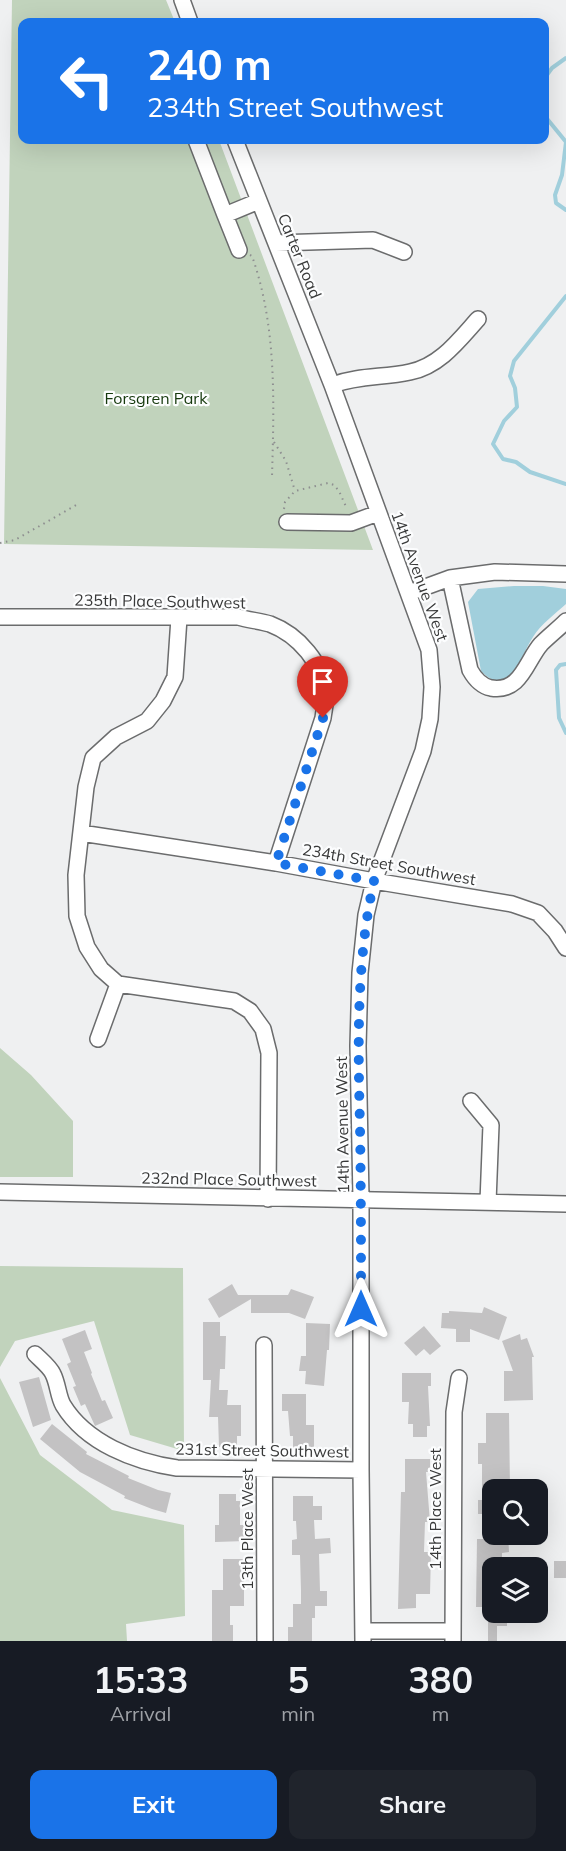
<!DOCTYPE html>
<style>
:root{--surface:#171b24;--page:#20242c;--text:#f1f3f6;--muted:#9ea1a6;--accent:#1a73e8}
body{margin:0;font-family:Mulish,sans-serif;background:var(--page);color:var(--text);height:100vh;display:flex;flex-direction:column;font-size:22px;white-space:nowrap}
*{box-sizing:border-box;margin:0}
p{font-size:20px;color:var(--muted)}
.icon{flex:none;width:33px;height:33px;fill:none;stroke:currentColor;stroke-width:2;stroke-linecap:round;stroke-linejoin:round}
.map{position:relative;height:1641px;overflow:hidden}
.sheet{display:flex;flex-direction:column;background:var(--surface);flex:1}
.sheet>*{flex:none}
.top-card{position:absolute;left:18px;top:18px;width:531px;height:126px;border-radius:12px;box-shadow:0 6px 24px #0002;background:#1a73e8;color:#fff;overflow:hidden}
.controls{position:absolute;left:482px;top:1479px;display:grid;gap:12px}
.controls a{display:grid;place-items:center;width:66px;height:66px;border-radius:12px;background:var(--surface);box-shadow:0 6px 24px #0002;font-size:30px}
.pin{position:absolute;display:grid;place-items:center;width:51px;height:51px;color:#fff;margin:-62px -26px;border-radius:50% 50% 50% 0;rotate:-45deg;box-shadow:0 0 6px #0007}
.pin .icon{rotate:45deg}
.me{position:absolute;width:66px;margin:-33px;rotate:0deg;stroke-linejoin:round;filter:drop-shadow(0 0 4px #0008)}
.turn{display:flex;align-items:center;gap:21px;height:126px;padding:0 30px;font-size:27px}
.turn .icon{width:78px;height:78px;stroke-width:2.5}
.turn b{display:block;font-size:42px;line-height:51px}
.eta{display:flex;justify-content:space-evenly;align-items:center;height:102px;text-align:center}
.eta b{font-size:36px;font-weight:700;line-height:42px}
.button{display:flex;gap:12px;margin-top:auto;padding:12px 30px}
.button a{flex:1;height:69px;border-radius:12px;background:var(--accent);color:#fff;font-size:24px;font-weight:700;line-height:69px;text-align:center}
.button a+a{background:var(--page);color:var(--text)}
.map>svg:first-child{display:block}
</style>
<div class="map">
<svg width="566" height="1641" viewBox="0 0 566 1641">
<rect width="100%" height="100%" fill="#eff0f1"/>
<path fill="#c1d3bc" d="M 12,0 L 166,0 L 175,22 L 22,22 L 22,140 L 219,140 L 373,550 L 4,544 Z
M 0,1048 L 31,1075 L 73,1121 L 73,1177 L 0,1177 Z
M 0,1266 L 183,1268 L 184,1451 L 130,1435 L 94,1321 L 15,1341 L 0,1367 Z
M 0,1378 L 40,1455 L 112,1510 L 184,1525 L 185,1616 L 126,1624 L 127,1641 L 0,1641 Z"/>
<path fill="#a1cfdc" d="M 514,586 L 543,586 L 566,589 L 566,604 C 555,614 541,624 533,637 C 520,656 510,701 481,671 L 468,602 L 478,589 Z"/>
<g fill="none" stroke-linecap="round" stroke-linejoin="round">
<path stroke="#a1cfdc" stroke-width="4" d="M 544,79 L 552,68 L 566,58
M 544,115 L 566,142 L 562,175 L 555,195 L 556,203 L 566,210
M 566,296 L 514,361 L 510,376 L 515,388 L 517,407 L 504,421 L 493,444 L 503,459 L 516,462 L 530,472 L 566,484
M 566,664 L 560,665 L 556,670 L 559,718 L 566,733"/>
</g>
<path fill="#c3c2c3" d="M 232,1284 L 238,1295 L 288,1295 L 291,1289 L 314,1297 L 305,1319 L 289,1313 L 251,1313 L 251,1299 L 219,1318 L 208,1299 Z
M 484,1307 L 507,1317 L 499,1340 L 470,1329 L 470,1342 L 456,1342 L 456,1329 L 441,1328 L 442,1313 L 449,1313 L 449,1311 L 482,1313 Z
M 203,1322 L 220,1322 L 220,1336 L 226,1336 L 225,1369 L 220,1369 L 219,1390 L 228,1390 L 227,1405 L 241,1405 L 241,1436 L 237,1436 L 237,1447 L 219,1447 L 218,1417 L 209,1417 L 211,1380 L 203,1380 Z
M 306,1323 L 330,1324 L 329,1350 L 327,1350 L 324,1386 L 305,1384 L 306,1371 L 299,1371 L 301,1356 L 306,1356 Z
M 424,1326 L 441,1346 L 430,1355 L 424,1349 L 416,1356 L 404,1343 Z
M 85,1330 L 92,1349 L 84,1352 L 92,1373 L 91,1374 L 102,1401 L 105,1400 L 113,1418 L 95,1426 L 85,1404 L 81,1406 L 73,1387 L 76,1386 L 67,1364 L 71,1362 L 62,1339 Z
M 520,1334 L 521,1340 L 527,1338 L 534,1357 L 532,1357 L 533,1400 L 504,1401 L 504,1371 L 513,1371 L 502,1341 Z
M 402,1373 L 431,1373 L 431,1386 L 428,1386 L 430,1426 L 427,1426 L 427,1437 L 413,1437 L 413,1424 L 408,1424 L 409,1402 L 402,1402 Z
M 39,1377 L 51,1420 L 33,1427 L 19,1382 Z
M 282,1394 L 306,1394 L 306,1425 L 314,1425 L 314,1450 L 293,1449 L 293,1436 L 290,1436 L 288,1411 L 282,1411 Z
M 486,1413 L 509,1413 L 510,1490 L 492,1490 L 492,1514 L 478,1514 L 478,1500 L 482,1500 L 482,1464 L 478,1464 L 478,1443 L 486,1443 Z
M 52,1424 L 87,1452 L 86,1454 L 129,1476 L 128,1478 L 158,1490 L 171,1493 L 166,1513 L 152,1509 L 124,1498 L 125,1496 L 80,1472 L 40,1439 Z
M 405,1459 L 430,1459 L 430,1472 L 426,1472 L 430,1522 L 425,1522 L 424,1552 L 431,1552 L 430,1594 L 416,1594 L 416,1608 L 398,1609 L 401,1492 L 405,1492 Z
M 219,1494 L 236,1494 L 236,1501 L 240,1501 L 240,1525 L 245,1525 L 246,1541 L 215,1542 L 215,1525 L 219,1525 Z
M 293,1496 L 313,1496 L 313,1506 L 322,1506 L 322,1520 L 314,1520 L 315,1539 L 330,1538 L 331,1553 L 319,1554 L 320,1591 L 327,1591 L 327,1606 L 315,1606 L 315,1618 L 312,1618 L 312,1641 L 288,1641 L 288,1627 L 293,1627 L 293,1604 L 301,1604 L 301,1591 L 300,1555 L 292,1555 L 292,1540 L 297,1539 L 296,1521 L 293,1521 Z
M 491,1534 L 508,1534 L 509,1552 L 502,1553 L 502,1568 L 492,1568 L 492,1607 L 476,1607 L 477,1539 L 491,1539 Z
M 223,1559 L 244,1559 L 244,1606 L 230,1606 L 230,1625 L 233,1625 L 233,1641 L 212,1641 L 212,1590 L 223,1590 Z
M 554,1561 L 566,1561 L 566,1578 L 554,1578 Z
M 488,1610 L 492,1610 L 492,1612 L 507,1612 L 507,1626 L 497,1626 L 497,1641 L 488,1641 Z"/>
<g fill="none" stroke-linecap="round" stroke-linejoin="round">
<g stroke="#6b6c6d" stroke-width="18">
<path id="minor" d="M 182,0 L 190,22
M 196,140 L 225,215 L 259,201
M 235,140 L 332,385 L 429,650 L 432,687 L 430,719 L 423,751 L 374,881 L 366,915 L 360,973 L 358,1046 L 361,1199 L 361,1470 L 363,1641
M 225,215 L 239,250
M 276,243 L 373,240 L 404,252
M 332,385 C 361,375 382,378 410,372 C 440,366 459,340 478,319
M 287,522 L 351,523 L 378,513
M 450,578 L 470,670 C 475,679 481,686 491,688 C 521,693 526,661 541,644 C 549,636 558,629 566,621
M 409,593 L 450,578 L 495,572 L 566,574
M 0,617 L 238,617 C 248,620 260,621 270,624 C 299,635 323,664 326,694 C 326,702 324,710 323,718 L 276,863
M 81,833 L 276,863 L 374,881 L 512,904 L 538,913 L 555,931 L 566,948
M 118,984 L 101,969 L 87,947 L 77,916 L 76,875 L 86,787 L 93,758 L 116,737 L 147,721 L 163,701 L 175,677 L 179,618
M 118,984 L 234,1001 L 250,1011 L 263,1029 L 269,1053 L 268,1199
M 98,1039 L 118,984
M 471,1101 L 491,1125 L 488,1202
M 0,1192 L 566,1204
M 264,1345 L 265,1641
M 35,1354 C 41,1360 50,1367 53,1374 C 58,1384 58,1396 63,1405 C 86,1443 135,1462 177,1468 L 361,1470
M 363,1631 L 453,1631
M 453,1641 L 454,1412 L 459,1378"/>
</g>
<path stroke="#8e8f90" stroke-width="2" stroke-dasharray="1.5 4.5" stroke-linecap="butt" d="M 250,255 L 252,256 C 277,327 274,403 272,477
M 274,442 L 286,461 L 295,491
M 284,509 L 285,502 L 295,491 L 328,483 L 334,485 L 339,491 L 347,509
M 0,543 L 15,540 L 78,504"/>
<use href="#minor" stroke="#fff" stroke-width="15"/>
</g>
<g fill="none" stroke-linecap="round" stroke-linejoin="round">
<path stroke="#1a73e8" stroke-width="10" stroke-dasharray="0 18" d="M 323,718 L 276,863 L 374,881 C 356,962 358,1044 360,1127 C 361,1187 361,1248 361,1309"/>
</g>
<g text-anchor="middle" stroke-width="4.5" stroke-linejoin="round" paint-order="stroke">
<g font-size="16" fill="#383939" stroke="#fcfdfe">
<text transform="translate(300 256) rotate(68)" y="6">Carter Road</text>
<text transform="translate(420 576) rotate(70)" y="6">14th Avenue West</text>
<text transform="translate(160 601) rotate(1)" y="6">235th Place Southwest</text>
<text transform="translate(389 864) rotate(10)" y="6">234th Street Southwest</text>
<text transform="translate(342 1125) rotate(-91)" y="6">14th Avenue West</text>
<text transform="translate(229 1179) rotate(1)" y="6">232nd Place Southwest</text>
<text transform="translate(262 1450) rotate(1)" y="6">231st Street Southwest</text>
<text transform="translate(435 1509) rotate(-90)" y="6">14th Place West</text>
<text transform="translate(247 1529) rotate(-90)" y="6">13th Place West</text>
</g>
<g font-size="16" fill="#16390d" stroke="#fcfdfe">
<text x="156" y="404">Forsgren Park</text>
</g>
</g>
</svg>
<div class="controls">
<a><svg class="icon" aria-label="search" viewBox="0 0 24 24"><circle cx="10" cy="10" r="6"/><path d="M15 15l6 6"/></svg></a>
<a><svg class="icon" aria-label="layers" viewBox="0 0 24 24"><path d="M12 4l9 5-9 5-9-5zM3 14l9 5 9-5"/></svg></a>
</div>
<div class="pin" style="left:323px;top:718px;background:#d93025"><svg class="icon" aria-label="arrive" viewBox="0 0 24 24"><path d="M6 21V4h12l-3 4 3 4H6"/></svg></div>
<svg class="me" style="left:361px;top:1309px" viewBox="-20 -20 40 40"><path d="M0-17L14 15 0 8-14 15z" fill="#1a73e8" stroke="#fff" stroke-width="4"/></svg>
<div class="top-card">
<div class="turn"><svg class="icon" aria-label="left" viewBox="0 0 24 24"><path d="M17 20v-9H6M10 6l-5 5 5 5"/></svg><div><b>240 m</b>234th Street Southwest</div></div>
</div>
</div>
<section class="sheet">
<div class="eta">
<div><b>15:33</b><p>Arrival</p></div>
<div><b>5</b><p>min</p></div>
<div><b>380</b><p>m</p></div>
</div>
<div class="button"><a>Exit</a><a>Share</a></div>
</section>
